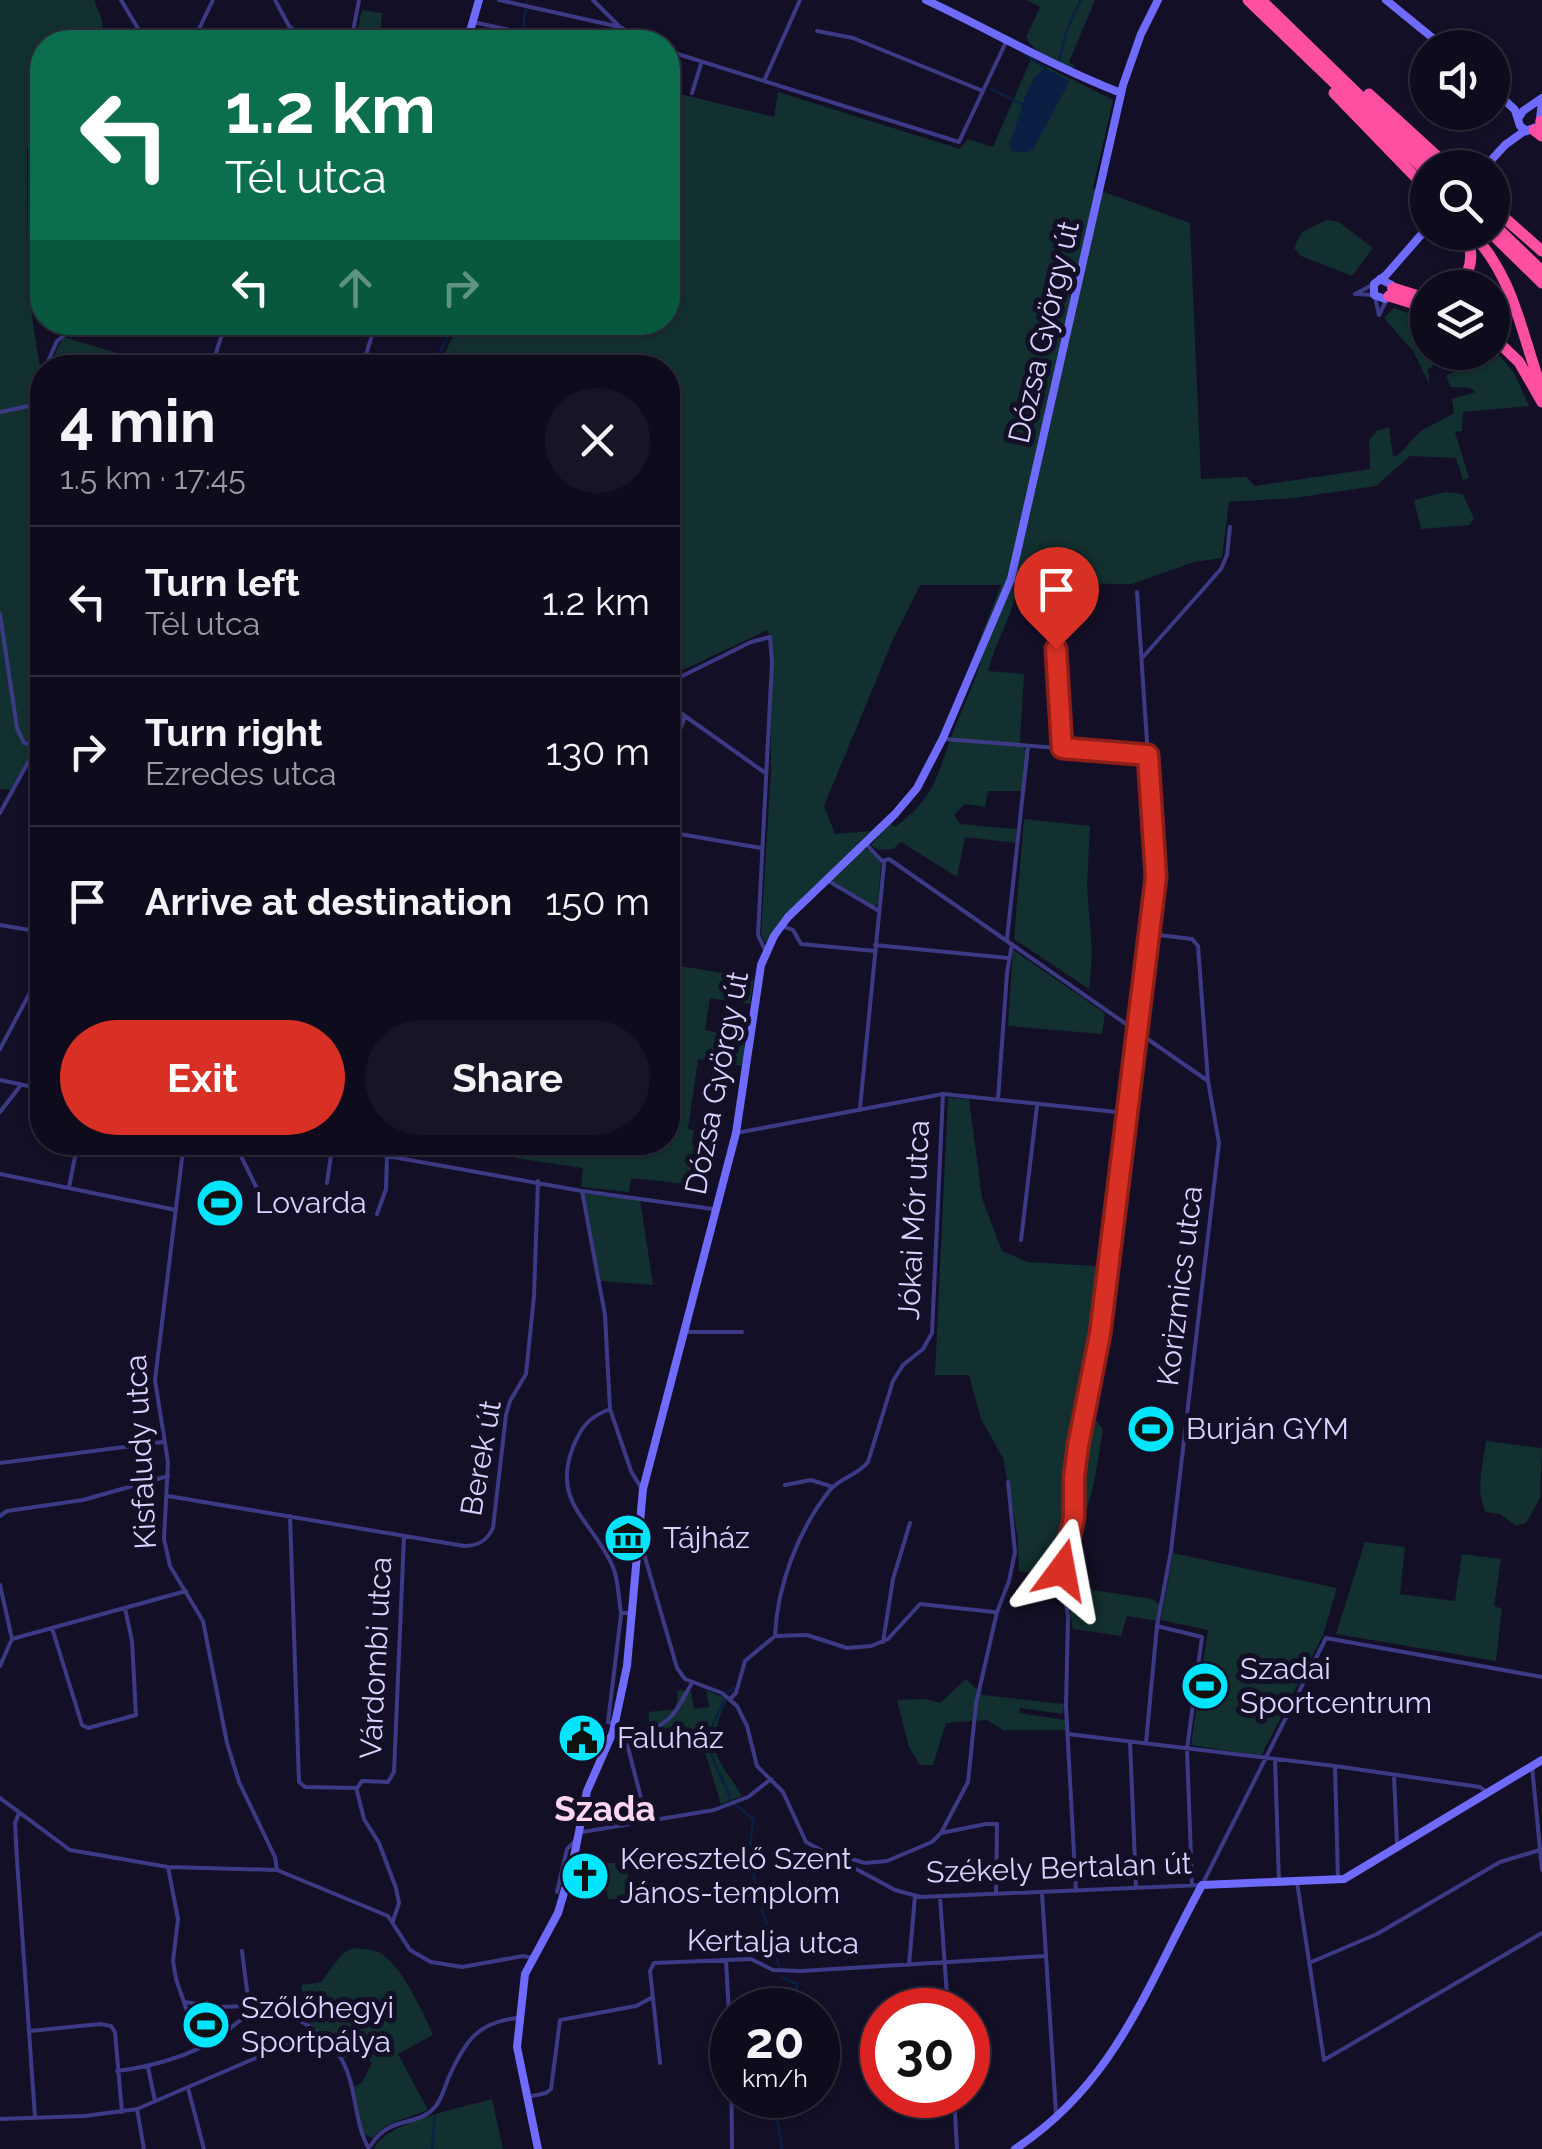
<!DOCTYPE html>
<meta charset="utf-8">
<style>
:root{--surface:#0e0b1c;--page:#171425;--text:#f1f3f6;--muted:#9b9ba3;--line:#2e2b3b;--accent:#d93025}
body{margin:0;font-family:Raleway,sans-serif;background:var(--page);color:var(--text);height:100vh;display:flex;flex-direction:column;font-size:38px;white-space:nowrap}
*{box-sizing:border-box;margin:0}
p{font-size:32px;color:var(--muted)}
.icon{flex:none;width:55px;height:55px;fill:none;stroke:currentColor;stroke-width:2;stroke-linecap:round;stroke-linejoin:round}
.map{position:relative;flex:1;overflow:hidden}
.details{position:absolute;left:30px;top:355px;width:650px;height:800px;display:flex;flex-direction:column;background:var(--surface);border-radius:40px;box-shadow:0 2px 8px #0004,0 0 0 2px var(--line)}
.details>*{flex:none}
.top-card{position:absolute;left:30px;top:30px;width:650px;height:305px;border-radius:40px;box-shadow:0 2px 8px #0004,0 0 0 2px var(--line);background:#0b6e4f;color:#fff;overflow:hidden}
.controls{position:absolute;left:1410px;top:30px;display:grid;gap:20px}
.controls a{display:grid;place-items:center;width:100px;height:100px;border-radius:50%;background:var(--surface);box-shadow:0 2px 8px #0004,0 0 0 2px var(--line);font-size:50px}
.speed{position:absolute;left:710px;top:1988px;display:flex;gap:20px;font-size:50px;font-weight:700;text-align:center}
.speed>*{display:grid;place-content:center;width:130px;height:130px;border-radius:50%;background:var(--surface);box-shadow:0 2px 8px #0004,0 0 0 2px var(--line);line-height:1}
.speed small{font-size:25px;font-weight:400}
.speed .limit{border:15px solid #d22;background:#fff;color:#111}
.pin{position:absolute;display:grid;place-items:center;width:85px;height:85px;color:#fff;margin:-102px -42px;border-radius:50% 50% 50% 0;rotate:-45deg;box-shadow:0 0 10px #0007}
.pin .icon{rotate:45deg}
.me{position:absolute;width:110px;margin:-55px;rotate:13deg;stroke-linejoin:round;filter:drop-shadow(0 0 8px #0008)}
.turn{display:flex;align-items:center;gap:35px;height:210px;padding:0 30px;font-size:45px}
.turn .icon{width:130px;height:130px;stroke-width:2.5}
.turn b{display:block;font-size:70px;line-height:85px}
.lanes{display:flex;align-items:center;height:95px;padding:0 30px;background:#0003;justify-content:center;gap:50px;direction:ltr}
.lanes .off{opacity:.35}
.round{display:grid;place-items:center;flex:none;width:105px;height:105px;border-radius:52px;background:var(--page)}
.overview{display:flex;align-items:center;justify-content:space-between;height:170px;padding:0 30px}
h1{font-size:60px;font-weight:700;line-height:75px}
.primary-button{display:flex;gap:20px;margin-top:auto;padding:20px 30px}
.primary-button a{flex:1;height:115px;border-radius:60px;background:var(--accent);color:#fff;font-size:40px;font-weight:700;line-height:115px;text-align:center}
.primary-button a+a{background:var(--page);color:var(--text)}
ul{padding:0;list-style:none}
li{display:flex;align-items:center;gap:30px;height:150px;padding:0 30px;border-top:2px solid var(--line)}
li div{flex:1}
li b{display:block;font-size:38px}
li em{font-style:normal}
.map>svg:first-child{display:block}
</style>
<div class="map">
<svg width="1542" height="2149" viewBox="0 0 1542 2149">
<rect width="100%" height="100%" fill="#130f26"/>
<path fill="#12302f" d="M 0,0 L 94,0 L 102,20 L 104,42 L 42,42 L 42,147 L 27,149 L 28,250 L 33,324 L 42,380 L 42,761 L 29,758 L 10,790 L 0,789 Z
M 1027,0 L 1095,0 L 1069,62 L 1075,66 L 1070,70 C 1054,63 1034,52 1026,37 L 1040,7 Z
M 362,10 L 382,13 L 379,42 L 355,42 Z
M 1031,59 L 1113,100 L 1093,188 L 1190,223 L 1201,479 L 1246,477 L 1255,486 L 1370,469 L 1369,440 L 1377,431 L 1389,427 L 1393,456 L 1397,456 L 1421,431 L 1454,413 L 1452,399 L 1476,392 L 1470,388 L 1451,387 L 1446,376 L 1467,365 L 1467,360 L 1452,353 L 1492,352 L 1493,348 L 1514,373 L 1529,406 L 1463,412 L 1462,431 L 1455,432 L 1469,478 L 1463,480 L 1456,458 L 1410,456 L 1376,486 L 1294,498 L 1229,502 L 1222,558 L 1194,562 L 1132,584 L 1019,583 C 1013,614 996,640 988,671 L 1024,674 L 1020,742 L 1026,752 L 1022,791 L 988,791 L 985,807 L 965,804 L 954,815 L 960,824 L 1017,829 L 1016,843 L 965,837 L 957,877 L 901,842 L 893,849 L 878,850 L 871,845 L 890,823 L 895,827 C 938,796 937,772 955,727 C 965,702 977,678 983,652 L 976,649 L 1001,585 L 920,585 L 894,637 L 824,806 L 835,834 L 871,831 L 802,898 L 765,943 L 761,934 L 771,771 L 770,637 L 767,630 L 668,677 L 668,368 L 438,368 L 459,323 L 668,322 L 668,91 L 774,117 L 778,92 L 960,149 L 968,139 L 993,147 Z
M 1327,220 L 1339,222 L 1373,248 L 1352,276 L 1301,256 L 1294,248 L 1302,232 Z
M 1394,308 L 1427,320 L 1427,328 L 1419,329 L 1418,336 L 1434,366 L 1428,369 L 1429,383 L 1413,351 L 1384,318 Z
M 63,337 L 161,366 L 171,367 L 48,368 Z
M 1445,492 L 1463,494 L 1474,519 L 1469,525 L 1421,529 L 1414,500 Z
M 1024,819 L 1090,826 L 1087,886 L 1092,953 L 1089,989 L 1014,939 Z
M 864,849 L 870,850 L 881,863 L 878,903 L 875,907 L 831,880 Z
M 1013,950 L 1105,1013 L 1102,1034 L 1008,1026 Z
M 668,964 L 754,978 L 750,1004 L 710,998 L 705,1030 L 745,1038 L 743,1066 L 698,1059 L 688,1129 L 694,1130 L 692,1145 L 697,1147 L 687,1184 L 631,1178 L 629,1192 L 581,1187 L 583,1168 L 515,1158 L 518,1143 L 668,1142 Z
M 948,1098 L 969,1099 L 982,1198 L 1002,1251 L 1028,1262 L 1110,1267 L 1098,1338 L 1092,1415 L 1103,1429 L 1094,1483 L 1080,1533 L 1086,1589 L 1153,1599 L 1161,1606 L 1158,1621 L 1127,1616 L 1121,1636 L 1073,1629 L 1063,1579 L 1019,1571 L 1018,1538 L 1003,1458 L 981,1419 L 969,1375 L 935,1375 Z
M 583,1194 L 640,1199 L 653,1285 L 601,1281 Z
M 1486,1441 L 1542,1448 L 1540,1498 L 1526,1523 L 1516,1526 L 1500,1514 L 1486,1512 C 1475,1493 1483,1462 1486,1441 Z
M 1365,1542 L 1405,1547 L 1400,1594 L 1455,1601 L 1462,1554 L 1501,1559 L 1494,1606 L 1502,1609 L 1496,1661 L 1336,1634 Z
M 1173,1553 L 1337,1588 L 1323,1635 L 1261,1756 L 1191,1745 L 1208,1630 L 1161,1620 Z
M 966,1679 L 983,1695 L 1064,1704 L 1063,1714 L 1020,1708 L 1019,1713 L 1065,1720 L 1066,1730 L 1003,1730 L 987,1720 L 946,1723 L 933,1765 L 920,1765 L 909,1747 L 897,1700 L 926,1699 L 940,1703 Z
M 678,1690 L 691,1691 L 694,1709 L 709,1707 L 706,1690 L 727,1699 C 704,1752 714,1751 742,1796 L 721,1804 L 706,1755 L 698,1744 L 691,1743 L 681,1726 L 648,1733 L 649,1712 L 676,1709 Z
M 603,1863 L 615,1863 L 616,1869 L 627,1869 L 630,1894 L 613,1895 L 632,1896 L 632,1899 L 608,1899 Z
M 353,1948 C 360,1949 372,1949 378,1952 C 401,1963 423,2012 433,2035 L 398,2054 L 428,2110 L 387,2125 L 372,2138 L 362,2133 L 354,2087 L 362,2083 L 372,2063 C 363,2052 355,2054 342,2059 L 329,2041 L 310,2028 L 301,1985 L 321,1982 L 343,1953 Z
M 492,2099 L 503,2149 L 374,2149 C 386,2121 462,2108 492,2099 Z"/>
<path fill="#0a1f44" d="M 1045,68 L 1070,81 L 1033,149 L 1026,153 L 1011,151 L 1009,144 C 1020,121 1024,81 1045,68 Z"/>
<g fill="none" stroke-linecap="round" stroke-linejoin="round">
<path stroke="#0a1f44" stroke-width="2.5" d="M 521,42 L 527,0
M 1023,53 L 1045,68
M 1059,61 L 1067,29 L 1081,0
M 991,89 L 1024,105
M 432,368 L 455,322
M 726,1693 L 734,1688
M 725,1698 C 721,1709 714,1719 711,1730 C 704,1756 725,1778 731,1801 L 753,1819 L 750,1849 L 755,1885 L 779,1966
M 777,2010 L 796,1993 L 797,1984 L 782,1977
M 773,2095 L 782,2149
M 432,2149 L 435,2115"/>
<path stroke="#3d3a85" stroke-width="4" d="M 121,0 L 146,42
M 275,0 L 289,26 L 306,42
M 499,0 L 620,27 L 648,42
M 593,0 L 620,27
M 473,22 L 565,42
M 817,31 L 853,38 L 983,91
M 194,37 L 220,42
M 180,42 L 197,33 L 213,0
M 351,42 L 359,0
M 668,51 L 959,142 L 1006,42
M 764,81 L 800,0
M 692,93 L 701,64
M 1355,294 L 1374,284
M 1355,294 L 1374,295
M 1375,297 L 1379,315
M 1379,315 L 1386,301
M 45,368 L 57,341 L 80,322
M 211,368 L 226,322
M 362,368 L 376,322
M 0,412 L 38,404 L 42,377
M 1053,583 L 1062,748
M 0,614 L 17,728 L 24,743 L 42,748
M 1143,657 L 1221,569 L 1227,555 L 1230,527
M 668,683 L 751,642 L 770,637 L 772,662 L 758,935 L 766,952
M 668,704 L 764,772
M 944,739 L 1148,755
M 0,813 L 36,748
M 668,832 L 761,848
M 866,844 L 882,861 L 889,859 L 1208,1081
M 668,868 L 680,730 L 685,716
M 827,880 L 879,911
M 0,925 L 42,932
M 785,927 L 793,930 L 801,944 L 875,951
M 1007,939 L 1028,746
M 875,945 L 1008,958
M 0,1049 L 42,970
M 0,1080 L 42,1089
M 998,1099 L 1007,973 L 1012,944
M 860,1108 L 884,864
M 0,1112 L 21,1085
M 736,1133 L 943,1094 L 1126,1113
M 184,1142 L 155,1380 L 168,1462 L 164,1539 L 170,1566 L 203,1621 L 227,1743 L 239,1782 L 275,1857 L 277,1870
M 239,1142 L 240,1154 L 262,1199
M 309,1142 L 582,1191 L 713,1209
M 0,1174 L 176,1210
M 327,1183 L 332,1148
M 69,1187 L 78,1142
M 582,1191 L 605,1315 L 610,1409 L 631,1471 L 640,1486
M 377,1214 L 386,1189 L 387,1156
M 1021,1240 L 1037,1106
M 687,1332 L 742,1332
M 610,1409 C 589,1417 581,1427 573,1447 C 551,1504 593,1520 613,1567 C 619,1582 618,1597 621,1613 L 629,1613
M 0,1463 L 163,1442
M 785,1485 L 811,1480 L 833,1487
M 168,1496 L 464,1546 C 478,1546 487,1541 493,1528 L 506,1415 L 510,1401 L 526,1374 L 534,1296 L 538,1181
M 0,1516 L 7,1511 L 83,1500 L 168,1476
M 290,1516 L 299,1782 L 305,1787 L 357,1788
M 640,1540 L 677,1668 L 685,1679 L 722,1693 L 737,1706 L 747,1726 L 757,1766 L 783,1792 L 806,1842 L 895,1890 L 921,1897 L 1202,1885 L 1326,1638 L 1542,1677
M 0,1585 L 12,1639 L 0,1666
M 1157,1626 L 1202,1637 L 1187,1749 L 1192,1885
M 52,1628 L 82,1725 L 88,1728 L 136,1715 L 132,1641 L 125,1608
M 775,1636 L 807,1635 L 847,1648 L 871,1646 L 888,1639 L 920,1604 L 994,1612
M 12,1639 L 186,1591
M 883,1642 L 893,1579 L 910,1523
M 730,1699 L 736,1693 L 745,1661 L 775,1636 C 777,1586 798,1530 830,1490 C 840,1478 858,1475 868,1462 L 893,1381 L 903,1365 L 923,1349 L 932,1333 L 943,1094
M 615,1724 L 608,1722 L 621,1615
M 650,1729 C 674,1723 680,1702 692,1683
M 615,1732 L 625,1736 L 647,1821
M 1068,1734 L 1335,1766 L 1480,1787 L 1488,1793
M 626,1742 L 637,1739 L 648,1729
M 1130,1742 L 1136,1886
M 1146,1743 L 1157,1626 L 1171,1551 L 1219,1143 L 1208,1081 L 1198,946 L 1192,939 L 1150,934
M 1275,1759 L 1279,1883
M 1335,1766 L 1338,1880
M 1532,1766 L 1542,1870
M 1394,1775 L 1397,1843
M 357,1788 L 362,1781 L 388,1782 L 394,1772 L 404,1536
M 357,1791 L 364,1819 L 379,1843 L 396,1888 L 399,1903 L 393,1921
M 0,1798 L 70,1850 L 168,1867 L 277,1870 L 388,1916 L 410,1950 L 431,1962 L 462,1967 L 523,1956 L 533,1958
M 19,1813 L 15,1823 L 17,1860 L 35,2117
M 582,1832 L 714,1810 L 748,1797 L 771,1779
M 941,1833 L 986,1824 L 997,1824 L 996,1894
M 834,1859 L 842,1856 L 865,1863 L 887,1861 L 932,1842 L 941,1833 L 968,1782 L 976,1704 L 997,1612 L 1009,1581 L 1015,1552 L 1008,1482
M 168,1867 L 178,1919 L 173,1961 L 176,1979 L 199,2046
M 1297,1882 L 1324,2060 L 1542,1933
M 1076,1891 L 1066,1706 L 1068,1616 L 1062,1577 L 1065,1550 L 1074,1518 L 1074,1477 L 1078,1446 L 1100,1334 L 1156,877 L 1137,592
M 557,1892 L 567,1849 L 574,1842
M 1042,1893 L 1056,2113
M 940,1897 L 948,2010
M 242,1951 L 249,2006 L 254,2012
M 726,1961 L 731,2049 L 732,2149
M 1309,1963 L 1377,1934 L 1500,1862 L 1540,1850
M 909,1965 L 915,1896
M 185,2002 L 217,2007 L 249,2006
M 30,2031 L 100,2024 L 111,2026 L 115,2032 L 122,2112
M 660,2063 L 650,1971 L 654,1963 L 751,1959 L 773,1970 L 801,1971 L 1046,1956
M 148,2067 L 155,2101
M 117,2071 C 150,2067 190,2056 218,2038 C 231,2029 247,2011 263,2009 C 288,2005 333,2041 343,2062 C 357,2089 354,2123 369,2149
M 188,2088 L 204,2149
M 954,2095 L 957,2149
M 527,2097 L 546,2093 L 551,2089 L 560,2020 L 636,2006 L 653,1997
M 137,2109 L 144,2149
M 0,2119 L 85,2116 L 137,2109 L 314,2033
M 371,2145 C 391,2114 417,2128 435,2107 C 442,2099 444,2089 448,2079 C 464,2043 477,2021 519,2018"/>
<path stroke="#6f6bff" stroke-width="8" d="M 926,0 C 992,31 1054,67 1121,93
M 1386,0 L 1445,48
M 467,42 L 479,0
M 1492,88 L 1515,110 L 1520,126 L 1527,131
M 1518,119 L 1523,111 L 1542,98
M 1505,145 L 1523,132 L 1539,126 L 1542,102
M 1484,168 L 1506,144
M 1380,279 L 1392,285 L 1391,294 L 1385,299 L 1374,295 L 1374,284 L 1386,275 L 1428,227
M 538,2149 L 517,2047 L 525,1974 L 558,1913 L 573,1862 L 587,1791 L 613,1732 L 627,1666 L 643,1489 L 736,1133 L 761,965 L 774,936 L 788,917 L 895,814 L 917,788 L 943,738 L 1011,579 L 1123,85 L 1141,34 L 1158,0
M 1015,2149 C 1116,2083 1147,1985 1202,1885 L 1344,1879 L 1542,1760"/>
<path stroke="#ff4fa3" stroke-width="11" d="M 1248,0 L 1428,173
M 1261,0 L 1434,168
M 1334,93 L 1428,190
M 1369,94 L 1450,168
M 1541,121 L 1542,123
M 1534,130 L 1542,136
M 1492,207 L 1542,251
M 1492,223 L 1542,271
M 1471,232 C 1515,278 1521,334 1542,390
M 1490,232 L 1542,283
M 1393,288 L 1428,299
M 1458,288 C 1472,271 1475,252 1464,232
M 1389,296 L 1428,308
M 1492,336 L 1519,362 L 1542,402"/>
</g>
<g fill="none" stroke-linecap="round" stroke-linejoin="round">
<g stroke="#8d1f18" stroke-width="25">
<path id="route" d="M 1056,649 L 1062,748 L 1148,755 L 1156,877 L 1100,1334 L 1078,1446 L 1074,1478 L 1074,1518 L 1062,1570"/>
</g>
<use href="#route" stroke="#d93025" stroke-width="18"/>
</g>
<defs>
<g id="stadium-disc" transform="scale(2.5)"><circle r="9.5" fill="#00e5ff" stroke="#130f26"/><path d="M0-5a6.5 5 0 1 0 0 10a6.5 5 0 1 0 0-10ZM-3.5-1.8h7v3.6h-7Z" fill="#111"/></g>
<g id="museum-disc" transform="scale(2.5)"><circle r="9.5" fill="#00e5ff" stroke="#130f26"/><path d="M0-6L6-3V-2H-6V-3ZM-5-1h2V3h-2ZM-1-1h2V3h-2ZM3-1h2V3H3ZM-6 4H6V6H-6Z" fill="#111"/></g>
<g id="civic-disc" transform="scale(2.5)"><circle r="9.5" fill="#00e5ff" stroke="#130f26"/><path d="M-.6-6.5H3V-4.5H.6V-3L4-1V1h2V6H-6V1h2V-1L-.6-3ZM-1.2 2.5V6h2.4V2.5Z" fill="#111"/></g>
<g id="church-disc" transform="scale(2.5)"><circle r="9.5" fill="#00e5ff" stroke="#130f26"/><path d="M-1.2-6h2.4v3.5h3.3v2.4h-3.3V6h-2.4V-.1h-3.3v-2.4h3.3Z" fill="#111"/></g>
</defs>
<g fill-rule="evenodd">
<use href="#stadium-disc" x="220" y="1203"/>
<use href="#stadium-disc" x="1151" y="1429"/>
<use href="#museum-disc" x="628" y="1538"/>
<use href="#stadium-disc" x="1205" y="1686"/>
<use href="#civic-disc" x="582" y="1738"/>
<use href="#church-disc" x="585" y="1876"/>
<use href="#stadium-disc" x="206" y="2025"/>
</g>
<g text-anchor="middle" stroke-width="10" stroke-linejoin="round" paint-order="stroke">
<g font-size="30" fill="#d9d4ff" stroke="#130f26">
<text transform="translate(1044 332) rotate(-77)" y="10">Dózsa György út</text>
<text transform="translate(717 1083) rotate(-79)" y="10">Dózsa György út</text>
<text transform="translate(914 1220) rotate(-87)" y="10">Jókai Mór utca</text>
<text transform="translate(1180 1286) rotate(-83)" y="10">Korizmics utca</text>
<text transform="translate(141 1452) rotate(-93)" y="10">Kisfaludy utca</text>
<text transform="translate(481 1458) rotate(-80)" y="10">Berek út</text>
<text transform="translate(376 1658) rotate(-87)" y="10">Várdombi utca</text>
<text transform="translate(1059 1868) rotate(-2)" y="10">Székely Bertalan út</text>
<text transform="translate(773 1942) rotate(1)" y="10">Kertalja utca</text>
</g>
<g font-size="30" fill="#d9d4ff" stroke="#130f26" text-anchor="start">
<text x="255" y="1213">Lovarda</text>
<text x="1186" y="1439">Burján GYM</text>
<text x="663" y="1548">Tájház</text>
<text x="1240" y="1679">Szadai<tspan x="1240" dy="34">Sportcentrum</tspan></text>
<text x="617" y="1748">Faluház</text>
<text x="620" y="1869">Keresztelő Szent<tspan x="620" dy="34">János-templom</tspan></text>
<text x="241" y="2018">Szőlőhegyi<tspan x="241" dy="34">Sportpálya</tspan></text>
</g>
<g font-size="35" font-weight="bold" fill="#ffd6f0" stroke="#130f26">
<text x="605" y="1821">Szada</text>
</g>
</g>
</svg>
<div class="controls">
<a><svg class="icon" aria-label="sound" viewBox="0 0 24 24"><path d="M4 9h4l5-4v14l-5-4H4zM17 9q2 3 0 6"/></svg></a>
<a><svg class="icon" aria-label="search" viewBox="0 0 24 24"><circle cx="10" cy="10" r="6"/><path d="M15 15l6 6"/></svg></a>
<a><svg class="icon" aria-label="layers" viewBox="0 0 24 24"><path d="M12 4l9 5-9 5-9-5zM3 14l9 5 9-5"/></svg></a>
</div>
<div class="speed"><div>20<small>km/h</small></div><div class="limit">30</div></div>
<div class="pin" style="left:1056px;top:649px;background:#d93025"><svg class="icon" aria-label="arrive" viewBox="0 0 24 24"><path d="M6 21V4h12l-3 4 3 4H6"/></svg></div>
<svg class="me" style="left:1062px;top:1570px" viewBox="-20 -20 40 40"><path d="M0-17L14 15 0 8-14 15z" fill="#d93025" stroke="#fff" stroke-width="4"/></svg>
<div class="top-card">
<div class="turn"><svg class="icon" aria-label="left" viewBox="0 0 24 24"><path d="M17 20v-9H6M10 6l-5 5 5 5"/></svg><div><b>1.2 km</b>Tél utca</div></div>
<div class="lanes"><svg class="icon" aria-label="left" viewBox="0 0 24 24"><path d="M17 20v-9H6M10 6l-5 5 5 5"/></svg><svg class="icon off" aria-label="ahead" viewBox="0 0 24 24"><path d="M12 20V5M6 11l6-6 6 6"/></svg><svg class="icon off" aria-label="right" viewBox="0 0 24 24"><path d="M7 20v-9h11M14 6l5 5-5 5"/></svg></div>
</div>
<section class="details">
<div class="overview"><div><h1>4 min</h1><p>1.5 km · 17:45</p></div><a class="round"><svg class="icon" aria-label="close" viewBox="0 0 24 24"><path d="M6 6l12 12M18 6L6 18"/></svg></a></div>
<ul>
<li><svg class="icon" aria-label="left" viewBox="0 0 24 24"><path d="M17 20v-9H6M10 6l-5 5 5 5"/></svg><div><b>Turn left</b><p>Tél utca</p></div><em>1.2 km</em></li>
<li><svg class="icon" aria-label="right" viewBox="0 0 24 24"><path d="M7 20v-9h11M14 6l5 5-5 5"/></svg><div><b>Turn right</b><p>Ezredes utca</p></div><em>130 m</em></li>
<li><svg class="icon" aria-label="arrive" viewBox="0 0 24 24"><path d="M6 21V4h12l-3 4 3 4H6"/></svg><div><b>Arrive at destination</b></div><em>150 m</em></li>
</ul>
<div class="primary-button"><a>Exit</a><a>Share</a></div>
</section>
</div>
